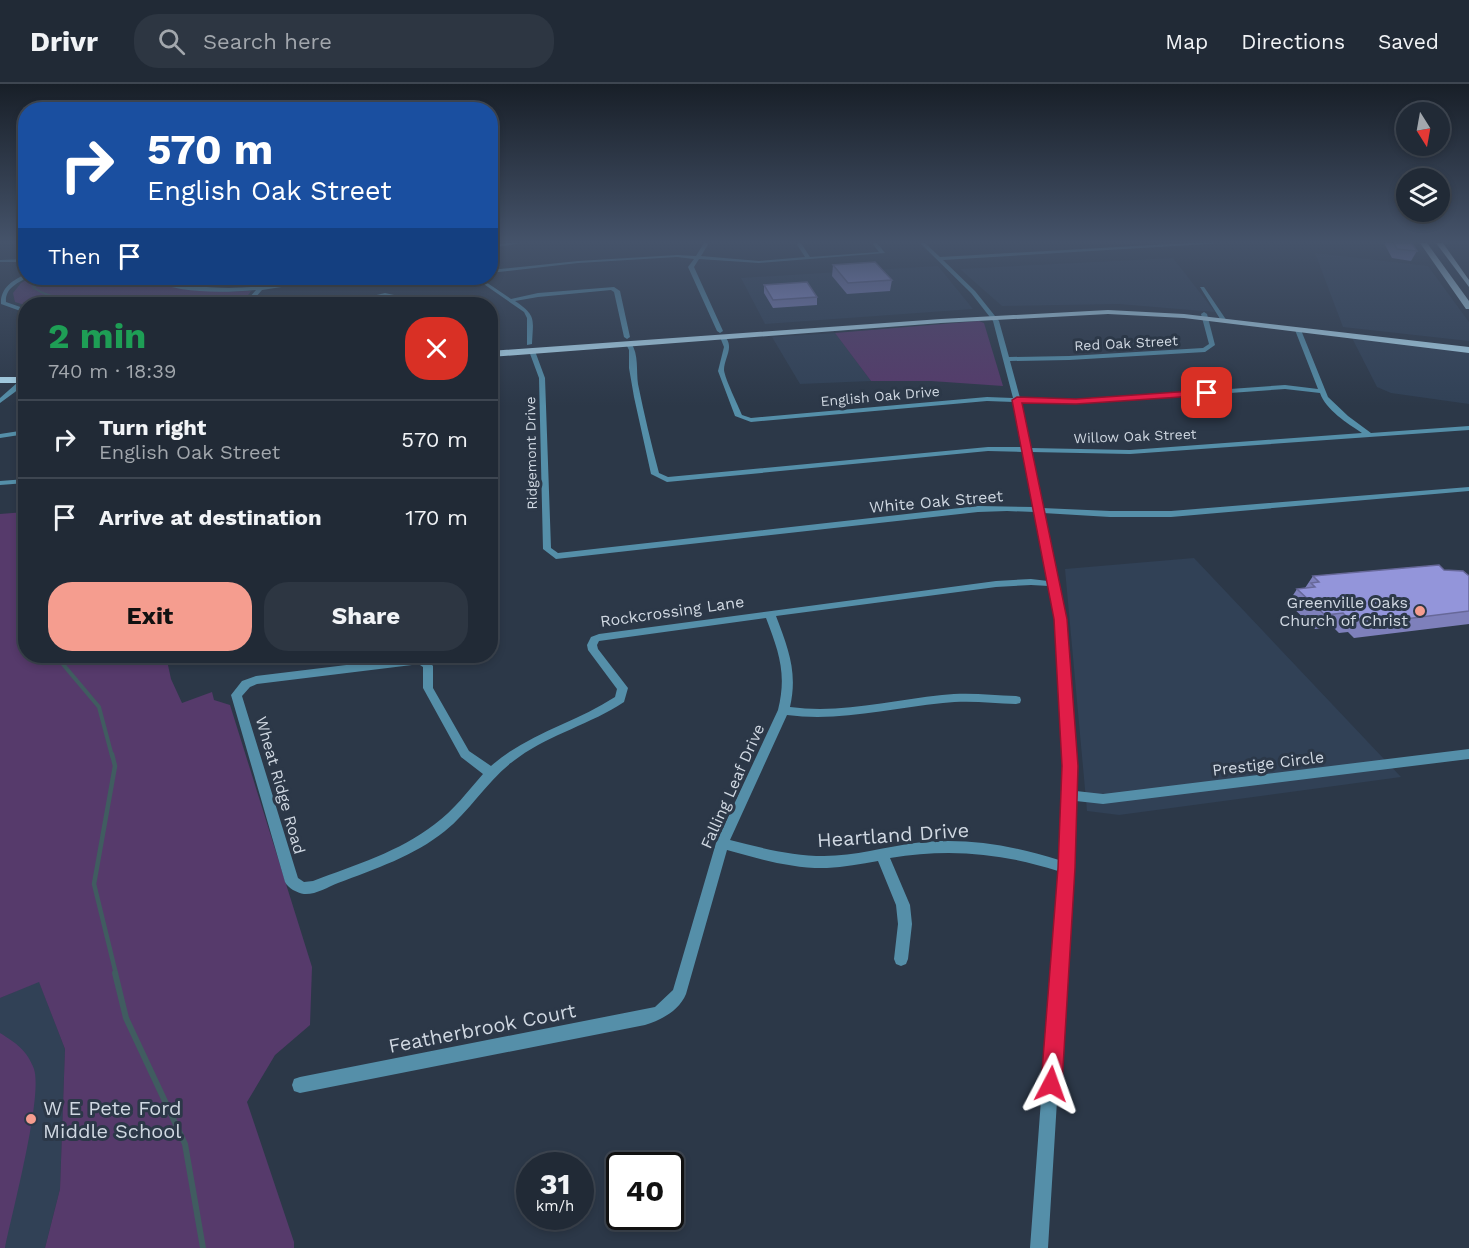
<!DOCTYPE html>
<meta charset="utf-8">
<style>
:root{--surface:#212a36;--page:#2d3642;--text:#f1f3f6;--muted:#a2a7ad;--line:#3e4651;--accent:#f59d8f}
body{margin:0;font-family:"Work Sans",sans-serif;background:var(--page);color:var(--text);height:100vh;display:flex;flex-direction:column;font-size:22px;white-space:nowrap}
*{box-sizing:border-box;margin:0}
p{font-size:20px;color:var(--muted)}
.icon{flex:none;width:33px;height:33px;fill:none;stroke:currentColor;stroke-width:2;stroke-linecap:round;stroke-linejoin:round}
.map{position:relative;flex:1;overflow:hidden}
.panel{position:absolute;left:18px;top:213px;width:480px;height:366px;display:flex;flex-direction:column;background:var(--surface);border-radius:24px;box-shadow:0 3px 9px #0003,0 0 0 2px var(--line)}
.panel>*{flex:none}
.top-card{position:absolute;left:18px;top:18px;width:480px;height:183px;border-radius:24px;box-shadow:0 3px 9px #0003,0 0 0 2px var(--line);background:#1a4fa0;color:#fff;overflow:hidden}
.needle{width:39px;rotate:169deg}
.tools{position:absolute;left:1396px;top:18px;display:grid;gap:12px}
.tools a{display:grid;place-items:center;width:54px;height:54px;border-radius:50%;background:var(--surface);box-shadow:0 3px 9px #0003,0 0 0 2px var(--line);font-size:30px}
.speed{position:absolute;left:516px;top:1068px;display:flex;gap:12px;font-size:30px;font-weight:700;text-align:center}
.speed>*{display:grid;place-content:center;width:78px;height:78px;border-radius:50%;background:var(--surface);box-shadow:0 3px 9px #0003,0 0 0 2px var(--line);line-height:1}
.speed small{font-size:15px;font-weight:400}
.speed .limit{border:3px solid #111;border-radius:9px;background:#fff;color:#111}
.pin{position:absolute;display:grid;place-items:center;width:51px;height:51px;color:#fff;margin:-26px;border-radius:12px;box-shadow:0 3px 9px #0006}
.me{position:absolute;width:66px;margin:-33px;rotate:4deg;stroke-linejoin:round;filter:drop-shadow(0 0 4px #0008)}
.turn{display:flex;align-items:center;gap:21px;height:126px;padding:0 30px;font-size:27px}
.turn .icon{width:78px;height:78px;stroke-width:2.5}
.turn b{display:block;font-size:42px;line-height:51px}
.then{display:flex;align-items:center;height:57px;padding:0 30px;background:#0003;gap:12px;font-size:22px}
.round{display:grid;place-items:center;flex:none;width:63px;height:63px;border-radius:24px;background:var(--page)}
.overview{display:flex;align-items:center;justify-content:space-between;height:102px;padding:0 30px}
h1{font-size:36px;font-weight:700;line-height:45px;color:#1e9e55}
.button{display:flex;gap:12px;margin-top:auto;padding:12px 30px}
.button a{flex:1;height:69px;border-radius:24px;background:var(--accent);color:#111;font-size:24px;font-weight:700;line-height:69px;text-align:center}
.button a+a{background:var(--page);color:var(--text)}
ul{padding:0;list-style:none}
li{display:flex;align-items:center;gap:18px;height:78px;padding:0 30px;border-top:2px solid var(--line)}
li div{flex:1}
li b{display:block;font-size:22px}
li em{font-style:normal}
header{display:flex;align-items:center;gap:36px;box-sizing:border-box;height:84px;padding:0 30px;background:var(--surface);border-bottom:2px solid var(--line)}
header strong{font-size:28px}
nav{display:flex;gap:33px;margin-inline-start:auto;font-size:21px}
.search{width:420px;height:54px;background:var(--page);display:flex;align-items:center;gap:15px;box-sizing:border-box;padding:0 21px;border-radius:24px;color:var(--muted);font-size:22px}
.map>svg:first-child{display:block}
</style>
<header>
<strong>Drivr</strong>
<div class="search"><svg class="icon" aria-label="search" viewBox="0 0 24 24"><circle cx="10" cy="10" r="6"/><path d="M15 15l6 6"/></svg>Search here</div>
<nav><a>Map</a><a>Directions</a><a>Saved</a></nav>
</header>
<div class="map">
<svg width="1469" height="1164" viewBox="0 0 1469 1164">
<rect width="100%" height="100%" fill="#2c3848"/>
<path fill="#314156" d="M 1315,169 L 1428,182 L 1469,238 L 1469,257 L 1343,243 Z
M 1173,174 L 1215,228 L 1119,220 L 1002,222 L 960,185 Z
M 938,182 L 973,225 L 765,240 L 741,194 Z
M 159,194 L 316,194 L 254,204 L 198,202 Z
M 835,249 L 871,297 L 800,300 L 772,253 Z
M 1352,254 L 1469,268 L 1469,320 L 1391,309 L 1377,303 Z
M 1194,474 L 1401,693 L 1119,731 L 1087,727 L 1065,485 Z
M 39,897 L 65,965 L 60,1105 L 45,1164 L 0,1164 L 0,914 Z"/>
<path fill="#563a6b" d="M 30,194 L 141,194 C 175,208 215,208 251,207 L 246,214 L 248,220 L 25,221 L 15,218 L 13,209 L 21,199 Z
M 979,237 L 984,239 L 1003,302 L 931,297 L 871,297 L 835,249 Z
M 25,428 L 26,572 L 166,572 L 171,595 L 182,619 L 212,608 L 214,616 L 230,621 L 312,883 L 310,941 L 275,971 L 247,1018 L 294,1158 L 294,1164 L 45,1164 L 60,1105 L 65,965 L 39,898 L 0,914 L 0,430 Z
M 0,949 C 16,959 27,966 34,985 C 43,1013 12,1129 5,1164 L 0,1164 Z"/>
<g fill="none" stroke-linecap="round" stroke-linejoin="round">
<path stroke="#405c60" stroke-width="2" d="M 50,194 L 33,203 C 62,227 150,211 191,215 L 196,220"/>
<path stroke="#405c60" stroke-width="4" d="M 56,572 L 99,623 L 112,672"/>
<path stroke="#405c60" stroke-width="4.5" d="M 112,670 L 115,682 L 94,800 L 116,890"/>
<path stroke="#405c60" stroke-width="6" d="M 115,889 L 126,934 L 185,1060 L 203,1164"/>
<path fill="#558fa9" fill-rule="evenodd" d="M 506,159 L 522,159 L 490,164 L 490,162 Z
M 704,159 L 709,159 L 701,172 L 759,177 L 805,173 L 796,159 L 801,159 L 810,173 L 879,168 L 872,159 L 877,159 L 885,169 L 759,179 L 699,175 L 694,183 L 723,247 L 720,249 L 717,247 L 688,183 L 694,175 L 677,173 L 578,179 L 490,189 L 490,186 L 578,177 L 677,171 L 696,172 Z
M 920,159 L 925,159 L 940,173 L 1188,159 L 1224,159 L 943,176 L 975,207 L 999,237 L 1009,273 L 1069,272 L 1203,264 L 1209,260 L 1201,230 L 1204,228 L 1207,230 L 1215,261 L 1205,268 L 1069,276 L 1010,277 L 1020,314 L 1076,316 L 1285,301 L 1318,305 L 1295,246 L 1298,244 L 1301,246 L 1328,313 L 1348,332 L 1371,349 L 1469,342 L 1469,346 L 1130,370 L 1031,368 L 1042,424 L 1110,427 L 1171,427 L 1469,403 L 1469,407 L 1171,433 L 1110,433 L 1043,429 L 1065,535 L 1076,707 L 1103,710 L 1469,665 L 1469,675 L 1103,720 L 1076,717 L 1072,780 L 1074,784 L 1071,788 L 1048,1164 L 1030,1164 L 1058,787 C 1001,769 950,764 890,774 L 910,821 L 912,840 L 908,875 L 906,880 L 901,882 L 896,880 L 894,875 L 898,840 L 896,821 L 878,777 C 861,780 844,783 827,784 C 793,785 759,775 727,766 L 686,910 C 679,927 661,936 645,941 L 300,1009 L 294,1007 L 292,1001 L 294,995 L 300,993 L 655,923 L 673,906 L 716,759 L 778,626 C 787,590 779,568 766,534 L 599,557 L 597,561 L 598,565 L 628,604 L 624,618 C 591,640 551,650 519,673 C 489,693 472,725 445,747 C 414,772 375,785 338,799 C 328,803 315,811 304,810 C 297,809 288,804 285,798 L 231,611 L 242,597 L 256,592 L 412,573 L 426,574 L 433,582 L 433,604 L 469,667 L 491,682 C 527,650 575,639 615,613 L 617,605 L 588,566 L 587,561 L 591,553 L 599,550 L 996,497 L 1031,495 L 1048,497 L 1035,428 L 1007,427 L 978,428 L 556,475 L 543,465 L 539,294 L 529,267 L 532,265 L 535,267 L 545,294 L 551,464 L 558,469 L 978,422 L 1034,423 L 1023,368 L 988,367 L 667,398 L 651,390 L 634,313 L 629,284 L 629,266 L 626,260 L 629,258 L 631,259 C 639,270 636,287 638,300 C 644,330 651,359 659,389 L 668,393 L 988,363 L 1023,363 L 1014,318 L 987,317 L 751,338 L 735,332 L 718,287 L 724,263 L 720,253 L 723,251 C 736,262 724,273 724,286 C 725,295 738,321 742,331 L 751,334 L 987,313 L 1013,314 L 993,237 L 971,209 ZM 1285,305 L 1320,309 C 1326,326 1347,339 1362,349 L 1130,366 L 1030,364 L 1021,318 L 1076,320 ZM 1031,501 L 1049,502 L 1055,535 L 1064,711 L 1059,776 C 1012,761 964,753 915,759 C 885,763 855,772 824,772 C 792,772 761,764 730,756 L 787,631 C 840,638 890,624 943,619 C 967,616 992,619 1016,620 L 1020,619 L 1021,616 L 1020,613 L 1016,612 C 991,611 967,608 942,611 C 891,616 842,630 790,623 C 798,588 788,564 776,532 L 996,503 ZM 412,581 L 420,581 L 423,583 L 423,604 L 461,673 L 483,690 C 468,707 454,726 435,740 C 399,768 355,781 313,797 L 304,798 L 298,794 L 242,612 L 250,603 L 257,600 Z
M 26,175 L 26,178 L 0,178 L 0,176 Z
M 26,190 L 26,194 C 16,200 5,205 6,218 L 26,225 L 26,229 L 1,220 C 0,204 13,196 26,190 Z
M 146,194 L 153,194 C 193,205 233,206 275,201 C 291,199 310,192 326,194 L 301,200 L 262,206 L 255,214 L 253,220 L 248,220 L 249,214 L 256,206 C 221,209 178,210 146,194 Z
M 475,194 L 480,194 L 511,215 L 538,209 L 614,203 L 620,207 L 630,253 L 627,255 L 624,253 L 614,208 L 611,206 L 538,213 L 515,217 C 537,232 533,235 532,260 L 527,261 L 527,234 L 524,228 Z
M 1200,203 L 1204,203 L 1227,237 L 1226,238 L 1222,238 Z
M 385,209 L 394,211 L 406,220 L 400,220 L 390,213 L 385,213 L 348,220 L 339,220 Z
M 26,291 L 26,297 L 15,308 L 0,319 L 0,314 Z
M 26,346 L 26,350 L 0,354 L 0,350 Z
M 26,395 L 26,399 L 0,401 L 0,397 Z"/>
<path fill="#b0dcf1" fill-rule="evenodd" d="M 1420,159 L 1427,159 L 1469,217 L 1469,225 L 1466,225 Z
M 1436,159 L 1443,159 L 1469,196 L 1469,203 Z
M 1108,226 L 1184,230 L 1469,263 L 1469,269 L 1184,234 L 1108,230 L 941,239 L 490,273 L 490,267 L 941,235 Z
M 0,293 L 26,293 L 26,299 L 0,299 Z"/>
</g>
<path fill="#7e80bb" d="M 1384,159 L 1412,159 L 1417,167 L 1411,177 L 1392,174 Z
M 833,181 L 892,196 L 890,207 L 847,210 L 832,192 Z
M 764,201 L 817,213 L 817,221 L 773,224 L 764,209 Z
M 1444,486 L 1469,492 L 1469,540 L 1354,554 L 1348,548 L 1339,549 L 1333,543 L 1315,545 L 1288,519 L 1297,505 L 1305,504 L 1313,492 Z"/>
<path fill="#9395da" stroke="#676899" stroke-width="1.5" d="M 1394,159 L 1412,159 L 1417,167 L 1397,165 Z
M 875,178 L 892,196 L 848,199 L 833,181 Z
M 807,198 L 817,213 L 773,216 L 764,201 Z
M 1439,481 L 1444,486 L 1463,487 L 1469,492 L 1469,527 L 1365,540 L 1358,534 L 1349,535 L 1343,529 L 1325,531 L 1297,505 L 1315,503 L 1311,499 L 1319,498 L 1313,492 Z"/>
<linearGradient id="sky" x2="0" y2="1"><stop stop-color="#181f28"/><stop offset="0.49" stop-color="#45536a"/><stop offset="1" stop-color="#45536a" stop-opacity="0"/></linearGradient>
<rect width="1469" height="322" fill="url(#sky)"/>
<path fill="#e11d48" stroke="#92132f" stroke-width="1.5" d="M 1207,306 L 1210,307 L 1210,311 L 1076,320 L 1022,319 L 1067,535 L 1078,682 L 1075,784 L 1062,1000 L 1059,1007 L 1051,1010 L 1044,1007 L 1041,1000 L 1058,784 L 1062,682 L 1054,535 L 1012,316 L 1017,313 L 1076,315 Z"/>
<g fill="#f59d8f" stroke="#2c3848" stroke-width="2">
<circle cx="1420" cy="527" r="6"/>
<circle cx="31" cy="1035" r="6"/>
</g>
<g text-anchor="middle" stroke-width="6" stroke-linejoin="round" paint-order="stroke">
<g font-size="14" fill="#d0d8e2" stroke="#2c3848">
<text transform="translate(1126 259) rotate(-3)" y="5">Red Oak Street</text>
<text transform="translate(880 312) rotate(-5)" y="5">English Oak Drive</text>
<text transform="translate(1135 352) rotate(-2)" y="5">Willow Oak Street</text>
<text transform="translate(531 369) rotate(-91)" y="5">Ridgemont Drive</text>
</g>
<g font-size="16" fill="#d0d8e2" stroke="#2c3848">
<text transform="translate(936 417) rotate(-5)" y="6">White Oak Street</text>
<text transform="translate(672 527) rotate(-8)" y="6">Rockcrossing Lane</text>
<text transform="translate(1268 679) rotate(-7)" y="6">Prestige Circle</text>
<text transform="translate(281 701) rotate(74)" y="6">Wheat Ridge Road</text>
<text transform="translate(732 702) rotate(-66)" y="6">Falling Leaf Drive</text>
</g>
<g font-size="16" fill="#d0d8e2" stroke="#2c3848" text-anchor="end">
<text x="1408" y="524">Greenville Oaks<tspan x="1408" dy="18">Church of Christ</tspan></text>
</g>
<g font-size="20" fill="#d0d8e2" stroke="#2c3848">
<text transform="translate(893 751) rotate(-4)" y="7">Heartland Drive</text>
<text transform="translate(482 944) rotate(-11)" y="7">Featherbrook Court</text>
</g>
<g font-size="20" fill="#d0d8e2" stroke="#2c3848" text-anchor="start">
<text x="43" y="1031">W E Pete Ford<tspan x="43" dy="23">Middle School</tspan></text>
</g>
</g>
</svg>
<div class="tools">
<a><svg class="needle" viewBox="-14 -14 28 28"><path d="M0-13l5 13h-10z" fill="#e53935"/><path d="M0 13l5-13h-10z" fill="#a2a7ad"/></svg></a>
<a><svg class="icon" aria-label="layers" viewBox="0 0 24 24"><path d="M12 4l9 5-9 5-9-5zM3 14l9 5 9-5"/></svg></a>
</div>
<div class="speed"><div>31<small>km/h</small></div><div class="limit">40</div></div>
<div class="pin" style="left:1207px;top:309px;background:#d93025"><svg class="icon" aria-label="arrive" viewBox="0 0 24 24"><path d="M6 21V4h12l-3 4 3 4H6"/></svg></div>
<svg class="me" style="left:1051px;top:1000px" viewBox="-20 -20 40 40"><path d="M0-17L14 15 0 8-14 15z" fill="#e11d48" stroke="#fff" stroke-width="4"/></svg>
<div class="top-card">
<div class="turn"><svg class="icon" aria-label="right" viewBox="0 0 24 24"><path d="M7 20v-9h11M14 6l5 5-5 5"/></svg><div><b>570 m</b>English Oak Street</div></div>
<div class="then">Then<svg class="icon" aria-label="arrive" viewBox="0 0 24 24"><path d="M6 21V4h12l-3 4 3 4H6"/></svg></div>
</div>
<section class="panel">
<div class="overview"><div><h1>2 min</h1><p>740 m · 18:39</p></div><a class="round" style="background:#d93025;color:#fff"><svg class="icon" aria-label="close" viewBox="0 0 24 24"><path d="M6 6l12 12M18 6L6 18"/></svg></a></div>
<ul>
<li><svg class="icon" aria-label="right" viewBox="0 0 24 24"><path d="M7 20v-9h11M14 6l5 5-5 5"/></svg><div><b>Turn right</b><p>English Oak Street</p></div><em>570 m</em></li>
<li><svg class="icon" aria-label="arrive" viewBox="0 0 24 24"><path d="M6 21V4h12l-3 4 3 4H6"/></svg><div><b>Arrive at destination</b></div><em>170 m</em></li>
</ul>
<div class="button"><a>Exit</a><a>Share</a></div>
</section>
</div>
